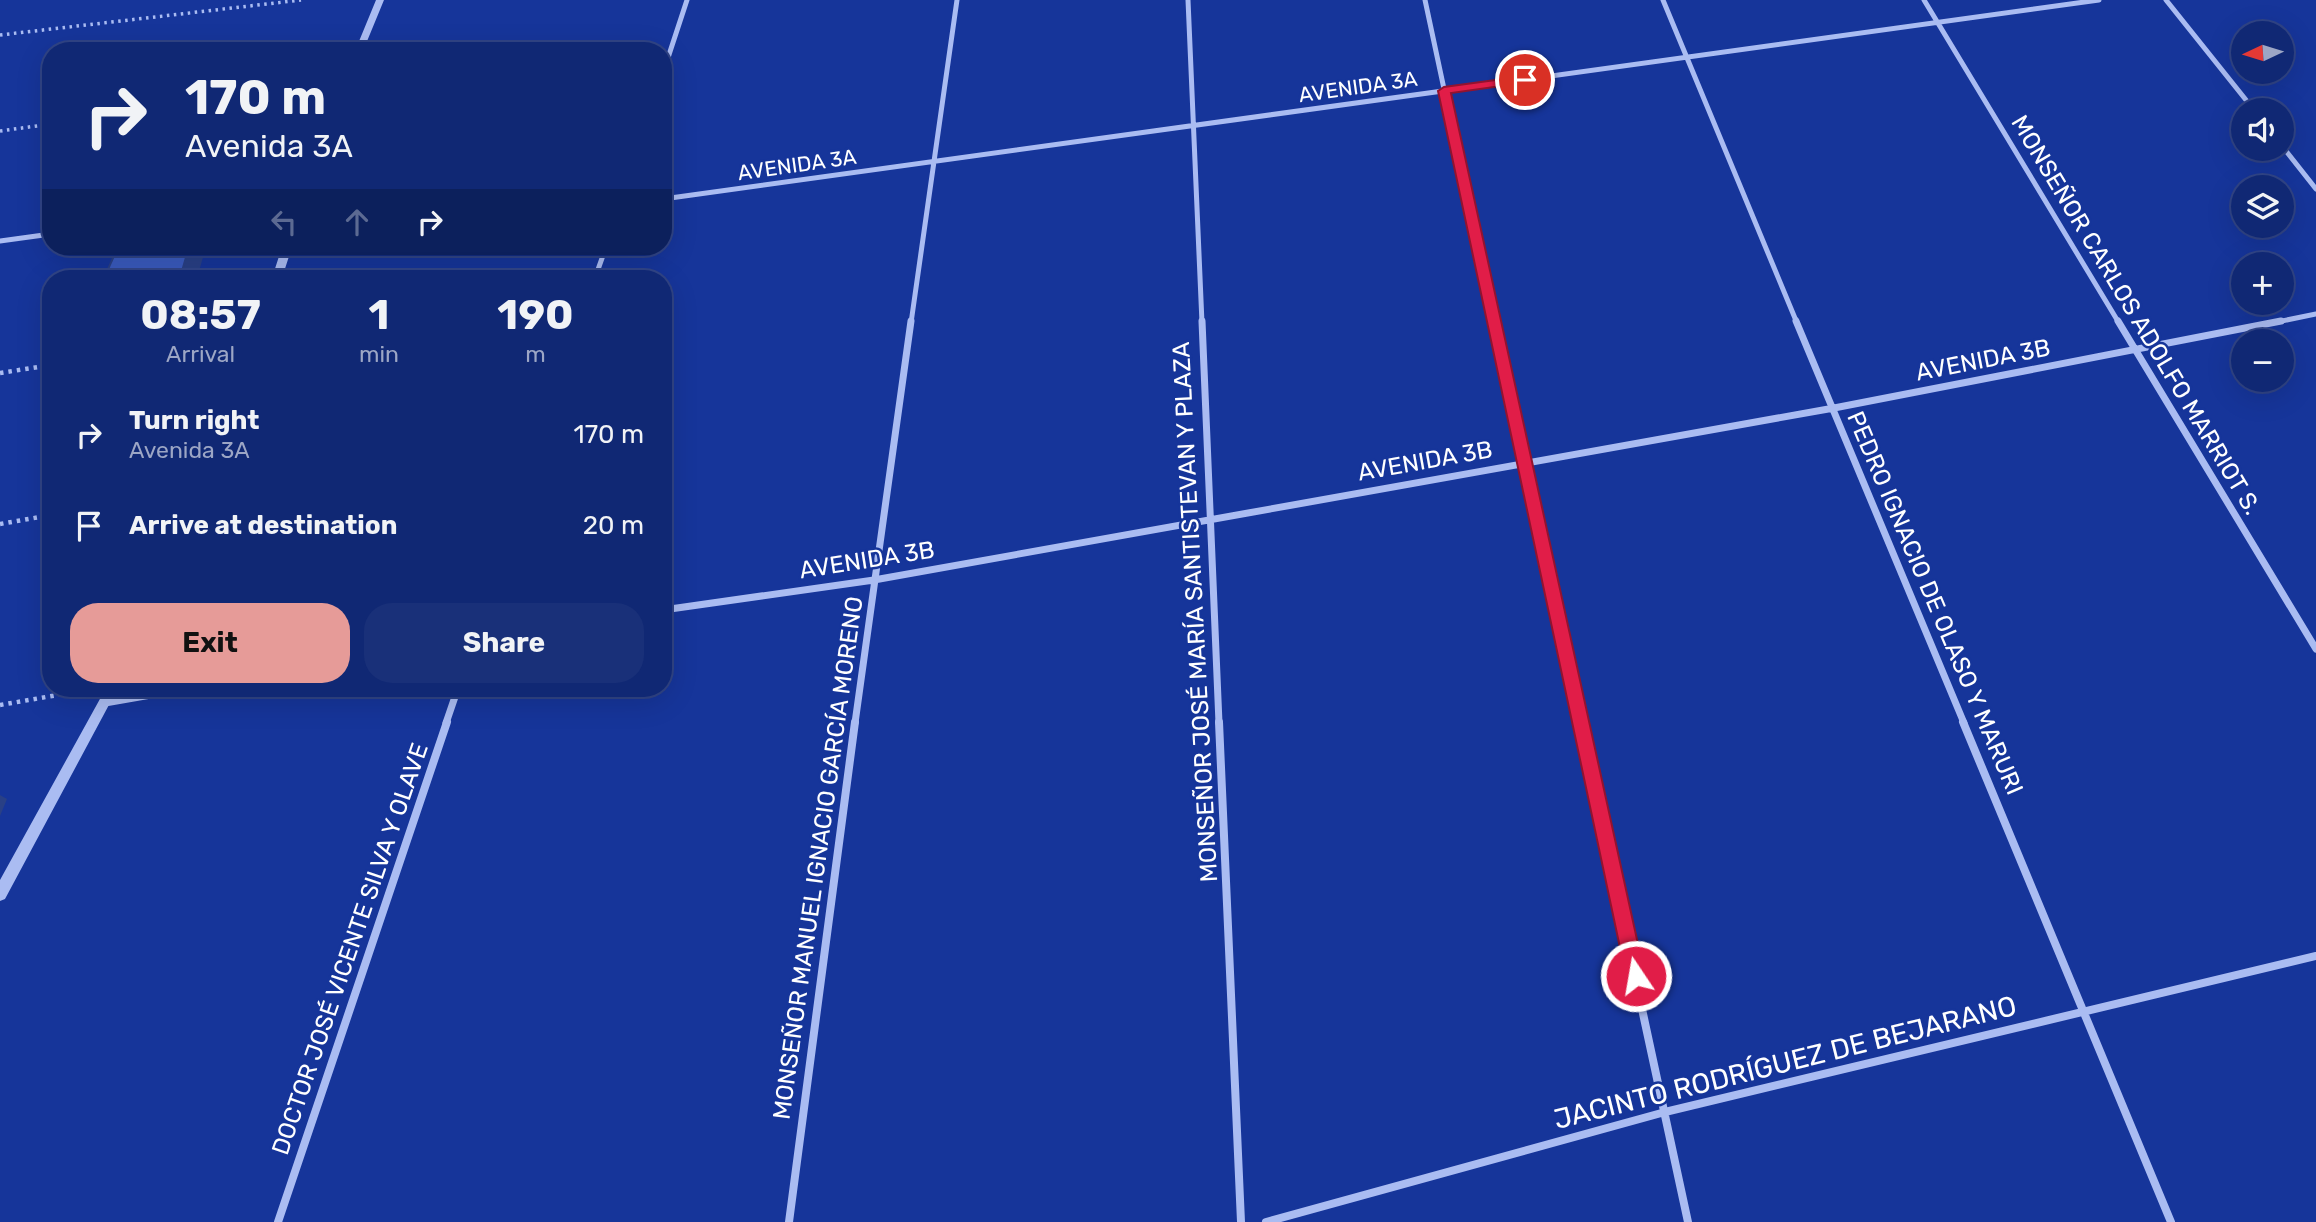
<!DOCTYPE html>
<meta charset="utf-8">
<style>
:root{--surface:#102874;--page:#193079;--text:#f1f3f6;--muted:#9ca6c5;--line:#304486;--accent:#e69b98}
body{margin:0;font-family:Rubik,sans-serif;background:var(--page);color:var(--text);height:100vh;display:flex;flex-direction:column;font-size:26px;white-space:nowrap}
*{box-sizing:border-box;margin:0}
p{font-size:23px;color:var(--muted)}
.icon{flex:none;width:38px;height:38px;fill:none;stroke:currentColor;stroke-width:2;stroke-linecap:round;stroke-linejoin:round}
.map{position:relative;flex:1;overflow:hidden}
.sheet{position:absolute;left:42px;top:270px;width:630px;height:427px;display:flex;flex-direction:column;background:var(--surface);border-radius:28px;box-shadow:0 7px 28px #0002,0 0 0 2px var(--line)}
.sheet>*{flex:none}
.top-card{position:absolute;left:42px;top:42px;width:630px;height:214px;border-radius:28px;box-shadow:0 7px 28px #0002,0 0 0 2px var(--line);background:#102874;color:var(--text);overflow:hidden}
.needle{width:46px;rotate:266deg}
.fabs{position:absolute;left:2231px;top:21px;display:grid;gap:14px}
.fabs a{display:grid;place-items:center;width:63px;height:63px;border-radius:50%;background:var(--surface);box-shadow:0 7px 28px #0002,0 0 0 2px var(--line);font-size:35px}
.pin{position:absolute;display:grid;place-items:center;width:60px;height:60px;color:#fff;margin:-30px;border:4px solid #fff;border-radius:50%;box-shadow:0 2px 7px #0007}
.me{position:absolute;width:77px;margin:-38px;rotate:348deg;stroke-linejoin:round;filter:drop-shadow(0 0 5px #0008)}
.turn{display:flex;align-items:center;gap:24px;height:147px;padding:0 28px;font-size:32px}
.turn .icon{width:91px;height:91px;stroke-width:2.5}
.turn b{display:block;font-size:49px;line-height:60px}
.lanes{display:flex;align-items:center;height:66px;padding:0 28px;background:#0003;justify-content:center;gap:35px;direction:ltr}
.lanes .off{opacity:.35}
.eta{display:flex;justify-content:space-evenly;align-items:center;height:119px;text-align:center}
.eta b{font-size:42px;font-weight:700;line-height:49px}
.action{display:flex;gap:14px;margin-top:auto;padding:14px 28px}
.action a{flex:1;height:80px;border-radius:28px;background:var(--accent);color:#111;font-size:28px;font-weight:700;line-height:80px;text-align:center}
.action a+a{background:var(--page);color:var(--text)}
ul{padding:0;list-style:none}
li{display:flex;align-items:center;gap:21px;height:91px;padding:0 28px}
li div{flex:1}
li b{display:block;font-size:26px}
li em{font-style:normal}
.map>svg:first-child{display:block}
</style>
<div class="map">
<svg width="2316" height="1222" viewBox="0 0 2316 1222">
<rect width="100%" height="100%" fill="#16359a"/>
<g fill="none" stroke-linecap="round" stroke-linejoin="round">
<path stroke="#aabcf2" stroke-width="3.5" stroke-dasharray="2.5 4.5" stroke-linecap="butt" d="M 0,35 L 301,0
M 0,131 L 51,124"/>
<path stroke="#aabcf2" stroke-width="4.5" stroke-dasharray="3.5 5" stroke-linecap="butt" d="M 0,373 L 51,365
M 0,524 L 51,515
M 0,705 L 75,692"/>
<path stroke="#aabcf2" stroke-width="5" d="M 1188,0 L 1202,323
M 1425,0 L 1494,323
M 1663,0 L 1797,323
M 1924,0 L 2119,323
M 2166,0 L 2254,110
M 663,73 L 687,0
M 2282,146 L 2316,189
M 663,199 L 2099,0
M 0,241 L 51,234
M 284,254 L 336,247
M 595,278 L 606,247
M 911,323 L 957,0
M 2272,323 L 2316,314"/>
<path stroke="#aabcf2" stroke-width="7" d="M 1202,321 L 1219,723
M 1494,321 L 1581,723
M 1796,321 L 1964,723
M 2118,321 L 2316,649
M 663,610 L 874,580 L 1834,408 L 2281,321
M 105,703 L 191,688
M 446,723 L 458,688
M 855,723 L 911,321"/>
<path stroke="#aabcf2" stroke-width="8" d="M 1219,722 L 1241,1222
M 1580,722 L 1688,1222
M 1963,722 L 2171,1222
M 278,1222 L 447,722
M 789,1222 L 855,722
M 1266,1222 L 1665,1112 L 2316,956"/>
<path fill="#aabcf2" fill-rule="evenodd" d="M 376,0 L 384,0 L 363,51 L 355,51 Z
M 282,247 L 292,247 L 282,278 L 272,278 Z
M 106,688 L 118,688 L 5,899 L 0,901 L 0,880 Z"/>
</g>
<path fill="#294086" d="M 189,247 L 206,247 L 197,278 L 179,278 Z
M 0,795 L 7,799 L 0,816 Z"/>
<path fill="#3a5bbf" stroke="#294086" stroke-width="2" d="M 118,247 L 189,247 L 180,278 L 104,278 Z"/>
<path fill="#e11d48" stroke="#92132f" stroke-width="2" d="M 1525,76 L 1529,77 L 1529,82 L 1451,93 L 1645,976 L 1642,983 L 1636,986 L 1629,983 L 1626,976 L 1438,91 L 1444,87 Z"/>
<g text-anchor="middle" stroke-width="5" stroke-linejoin="round" paint-order="stroke">
<g font-size="21" fill="#fff" stroke="#16359a">
<text transform="translate(1358 87) rotate(-8)" y="7">AVENIDA 3A</text>
<text transform="translate(797 165) rotate(-8)" y="7">AVENIDA 3A</text>
</g>
<g font-size="24" fill="#fff" stroke="#16359a">
<text transform="translate(2136 315) rotate(59)" y="8">MONSEÑOR CARLOS ADOLFO MARRIOT S.</text>
<text transform="translate(1983 360) rotate(-11)" y="8">AVENIDA 3B</text>
<text transform="translate(1425 461) rotate(-10)" y="8">AVENIDA 3B</text>
<text transform="translate(867 560) rotate(-9)" y="8">AVENIDA 3B</text>
<text transform="translate(1935 603) rotate(67)" y="8">PEDRO IGNACIO DE OLASO Y MARURI</text>
<text transform="translate(1195 612) rotate(-93)" y="8">MONSEÑOR JOSÉ MARÍA SANTISTEVAN Y PLAZA</text>
<text transform="translate(818 858) rotate(-82)" y="8">MONSEÑOR MANUEL IGNACIO GARCÍA MORENO</text>
<text transform="translate(350 949) rotate(-71)" y="8">DOCTOR JOSÉ VICENTE SILVA Y OLAVE</text>
</g>
<g font-size="28" fill="#fff" stroke="#16359a">
<text transform="translate(1785 1062) rotate(-14)" y="10">JACINTO RODRÍGUEZ DE BEJARANO</text>
</g>
</g>
</svg>
<div class="fabs">
<a><svg class="needle" viewBox="-14 -14 28 28"><path d="M0-13l5 13h-10z" fill="#e53935"/><path d="M0 13l5-13h-10z" fill="#9ca6c5"/></svg></a>
<a><svg class="icon" aria-label="sound" viewBox="0 0 24 24"><path d="M4 9h4l5-4v14l-5-4H4zM17 9q2 3 0 6"/></svg></a>
<a><svg class="icon" aria-label="layers" viewBox="0 0 24 24"><path d="M12 4l9 5-9 5-9-5zM3 14l9 5 9-5"/></svg></a>
<a>+</a>
<a>−</a>
</div>
<div class="pin" style="left:1525px;top:80px;background:#d93025"><svg class="icon" aria-label="arrive" viewBox="0 0 24 24"><path d="M6 21V4h12l-3 4 3 4H6"/></svg></div>
<svg class="me" style="left:1636px;top:976px" viewBox="-20 -20 40 40"><circle r="17" fill="#e11d48" stroke="#fff" stroke-width="3"/><path d="M0-11L8 9 0 5-8 9z" fill="#fff"/></svg>
<div class="top-card">
<div class="turn"><svg class="icon" aria-label="right" viewBox="0 0 24 24"><path d="M7 20v-9h11M14 6l5 5-5 5"/></svg><div><b>170 m</b>Avenida 3A</div></div>
<div class="lanes"><svg class="icon off" aria-label="left" viewBox="0 0 24 24"><path d="M17 20v-9H6M10 6l-5 5 5 5"/></svg><svg class="icon off" aria-label="ahead" viewBox="0 0 24 24"><path d="M12 20V5M6 11l6-6 6 6"/></svg><svg class="icon" aria-label="right" viewBox="0 0 24 24"><path d="M7 20v-9h11M14 6l5 5-5 5"/></svg></div>
</div>
<section class="sheet">
<div class="eta">
<div><b>08:57</b><p>Arrival</p></div>
<div><b>1</b><p>min</p></div>
<div><b>190</b><p>m</p></div>
</div>
<ul>
<li><svg class="icon" aria-label="right" viewBox="0 0 24 24"><path d="M7 20v-9h11M14 6l5 5-5 5"/></svg><div><b>Turn right</b><p>Avenida 3A</p></div><em>170 m</em></li>
<li><svg class="icon" aria-label="arrive" viewBox="0 0 24 24"><path d="M6 21V4h12l-3 4 3 4H6"/></svg><div><b>Arrive at destination</b></div><em>20 m</em></li>
</ul>
<div class="action"><a>Exit</a><a>Share</a></div>
</section>
</div>
